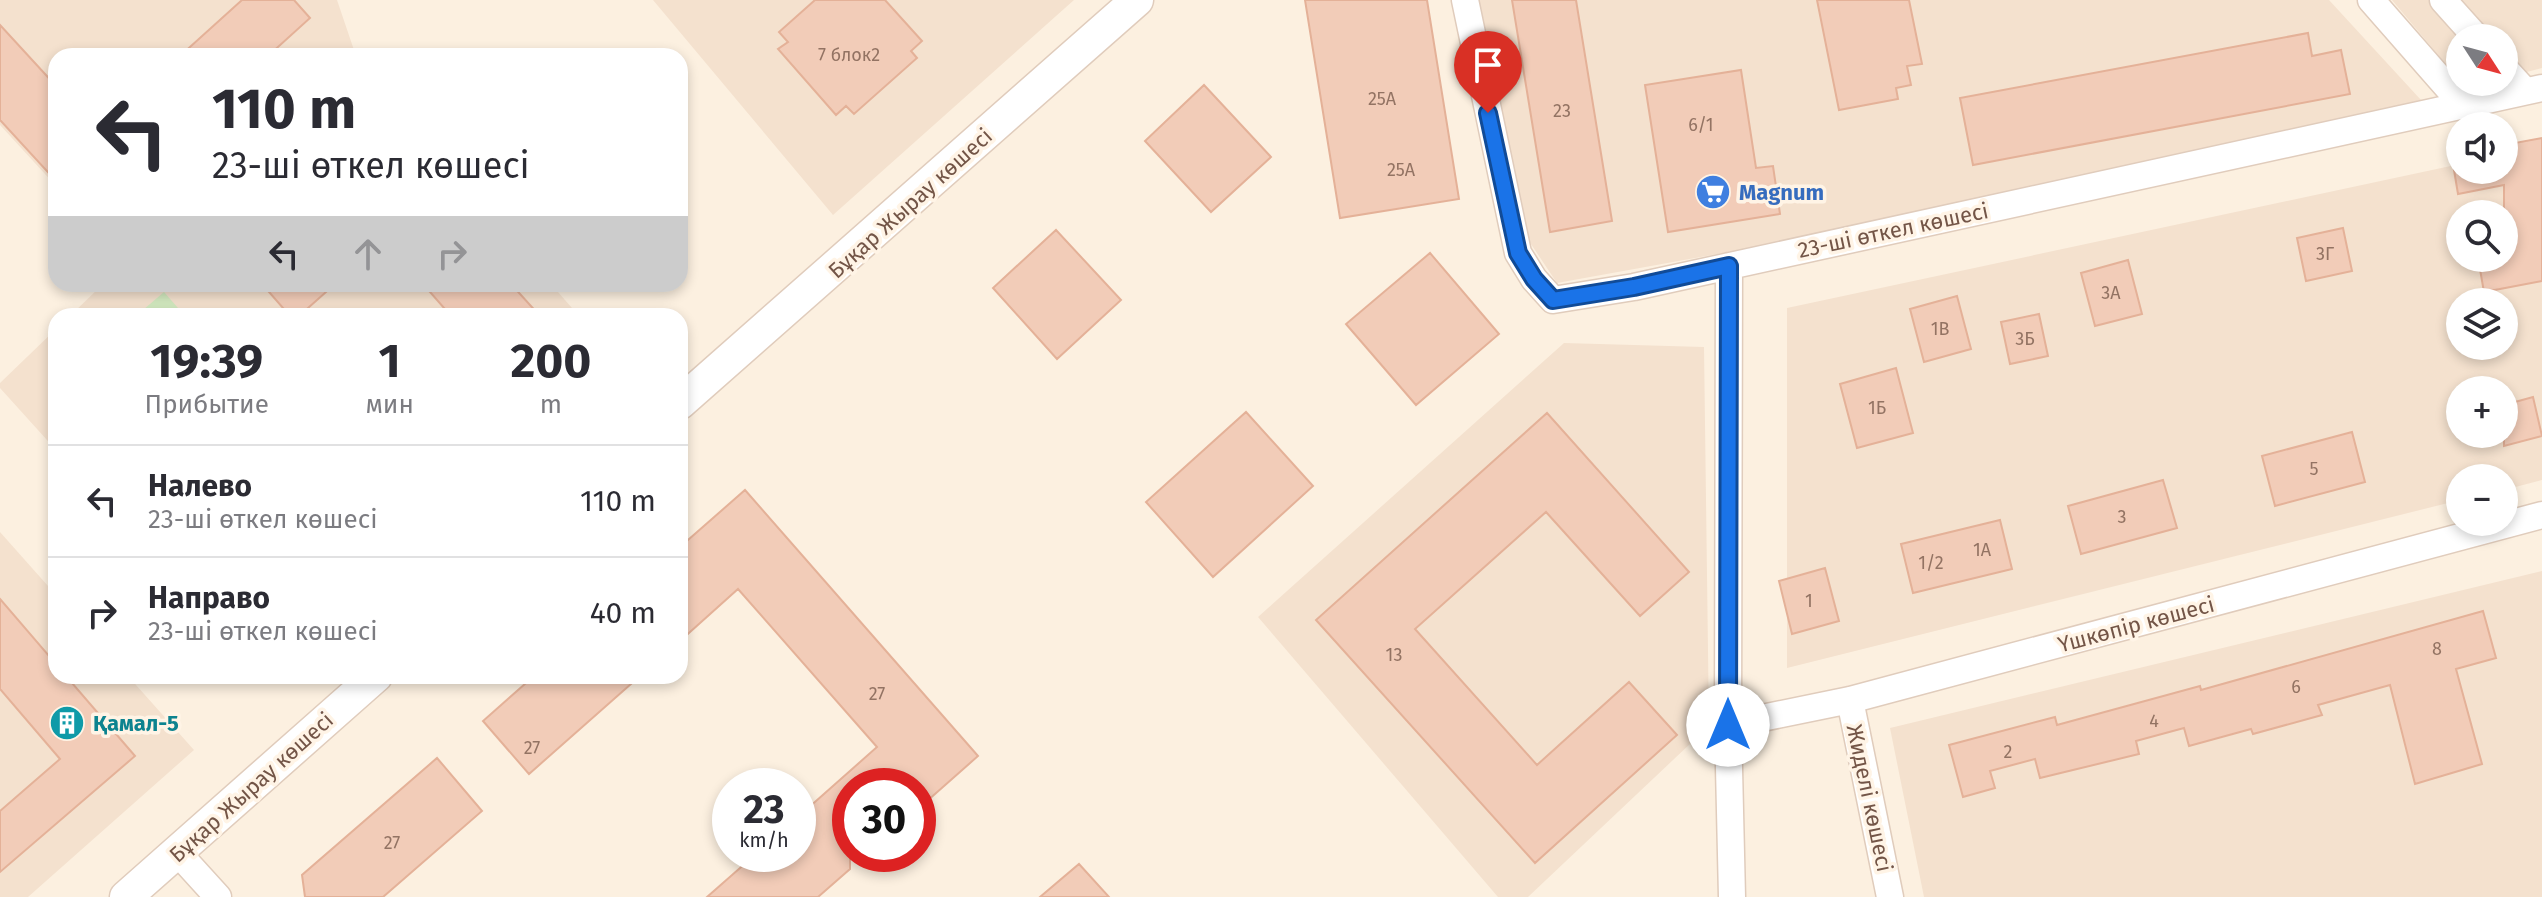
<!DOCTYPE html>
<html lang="ru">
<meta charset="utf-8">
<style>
:root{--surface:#fff;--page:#f2f2f3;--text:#2b2b33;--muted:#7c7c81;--line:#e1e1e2}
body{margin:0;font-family:"Fira Sans",sans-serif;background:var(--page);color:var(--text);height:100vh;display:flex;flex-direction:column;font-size:30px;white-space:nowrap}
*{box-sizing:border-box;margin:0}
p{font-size:26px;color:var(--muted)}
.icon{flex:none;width:44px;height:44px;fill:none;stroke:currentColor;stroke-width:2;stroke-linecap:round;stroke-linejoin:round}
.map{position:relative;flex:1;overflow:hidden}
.side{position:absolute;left:48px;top:308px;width:640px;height:376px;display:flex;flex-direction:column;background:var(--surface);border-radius:24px;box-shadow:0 4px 12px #0003}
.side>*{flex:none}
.guide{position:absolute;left:48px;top:48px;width:640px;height:244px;border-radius:24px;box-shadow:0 4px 12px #0003;background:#fff;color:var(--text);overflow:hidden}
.needle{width:52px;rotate:126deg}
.fabs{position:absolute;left:2446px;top:24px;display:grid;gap:16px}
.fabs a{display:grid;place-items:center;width:72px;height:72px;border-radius:50%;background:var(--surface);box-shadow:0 4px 12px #0003;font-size:40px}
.speed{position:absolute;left:712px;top:768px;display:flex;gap:16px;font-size:40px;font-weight:700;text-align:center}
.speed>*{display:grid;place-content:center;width:104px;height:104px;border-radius:50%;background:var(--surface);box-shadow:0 4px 12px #0003;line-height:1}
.speed small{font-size:20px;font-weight:400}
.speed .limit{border:12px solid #d22;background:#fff;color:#111}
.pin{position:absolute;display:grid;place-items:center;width:68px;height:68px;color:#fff;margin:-82px -34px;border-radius:50% 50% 50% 0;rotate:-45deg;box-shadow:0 0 8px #0007}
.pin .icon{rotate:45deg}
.me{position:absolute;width:88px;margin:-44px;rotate:0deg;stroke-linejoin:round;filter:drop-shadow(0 0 6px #0008)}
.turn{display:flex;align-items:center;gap:28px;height:168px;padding:0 32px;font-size:36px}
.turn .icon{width:104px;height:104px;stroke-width:2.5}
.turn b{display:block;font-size:56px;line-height:68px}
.lanes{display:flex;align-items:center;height:76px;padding:0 32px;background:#0003;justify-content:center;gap:40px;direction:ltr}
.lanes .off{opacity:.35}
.eta{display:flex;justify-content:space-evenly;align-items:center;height:136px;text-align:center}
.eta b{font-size:48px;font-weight:700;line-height:56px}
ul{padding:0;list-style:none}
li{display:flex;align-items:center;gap:24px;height:112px;padding:0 32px;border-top:2px solid var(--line)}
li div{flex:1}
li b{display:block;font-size:30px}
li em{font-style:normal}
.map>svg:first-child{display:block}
</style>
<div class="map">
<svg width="2542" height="897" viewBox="0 0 2542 897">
<rect width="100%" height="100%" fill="#fcf0e0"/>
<path fill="#f4e1ce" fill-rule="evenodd" d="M 0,0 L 337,0 L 356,56 L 56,56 L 56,186 L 0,125 Z
M 653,0 L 1074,0 L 833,215 Z
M 1470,0 L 2329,0 L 2421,100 L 1800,239 L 1557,283 L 1523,232 Z
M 2392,0 L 2542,0 L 2542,68 L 2504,78 L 2504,38 L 2460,38 L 2460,81 Z
M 2542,147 L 2542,480 L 2504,490 L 2504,478 L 2460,478 L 2460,500 L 1787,668 L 1787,308 L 2460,164 L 2460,170 L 2504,170 ZM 2460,214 L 2504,214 L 2504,258 L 2460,258 ZM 2460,302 L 2504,302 L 2504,346 L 2460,346 ZM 2460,390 L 2504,390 L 2504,434 L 2460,434 Z
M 103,284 L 551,284 L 579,316 L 70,316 Z
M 56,329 L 56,450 L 0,388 L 0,383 Z
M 1564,343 L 1704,347 L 1709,726 L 1528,897 L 1498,897 L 1258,617 Z
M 0,532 L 56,595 L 56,676 L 128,676 L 194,750 L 28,897 L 0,897 Z
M 2542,571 L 2542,897 L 1924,897 L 1890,728 Z"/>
<path fill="#d2e9bf" d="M 164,292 L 185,316 L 136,316 Z"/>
<path fill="#f2ccb8" stroke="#e4b198" stroke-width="2" d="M 242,0 L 294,0 L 310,18 L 268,56 L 180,56 Z
M 815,0 L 885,0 L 922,41 L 911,51 L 917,58 L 854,114 L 846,106 L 836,115 L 778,49 L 788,42 L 779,32 Z
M 1305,0 L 1427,0 L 1459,199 L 1340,218 Z
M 1512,0 L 1576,0 L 1612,221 L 1550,232 Z
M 1817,0 L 1909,0 L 1922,64 L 1907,66 L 1911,85 L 1896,88 L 1898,99 L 1839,110 Z
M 0,25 L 56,86 L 56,181 L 0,120 Z
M 2308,33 L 2312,56 L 2341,50 L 2350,94 L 1973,165 L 1960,98 Z
M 1741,70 L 1756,168 L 1773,166 L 1780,214 L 1668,232 L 1645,85 Z
M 1204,85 L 1271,157 L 1211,212 L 1145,141 Z
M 2542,138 L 2542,281 L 2484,292 L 2478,258 L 2504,258 L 2504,185 L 2458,194 L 2454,170 L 2504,170 L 2504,145 Z
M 2343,228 L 2352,271 L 2306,281 L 2297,238 Z
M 1056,230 L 1121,300 L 1057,359 L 993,288 Z
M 1430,253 L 1499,334 L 1416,405 L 1346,324 Z
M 2128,260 L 2142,314 L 2095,326 L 2081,273 Z
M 262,284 L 335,284 L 299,316 L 290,316 Z
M 423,284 L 511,284 L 540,316 L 451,316 Z
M 1957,296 L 1971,349 L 1924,362 L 1910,309 Z
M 2039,314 L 2048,356 L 2010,364 L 2001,322 Z
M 1896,368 L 1913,433 L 1857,448 L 1840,384 Z
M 2533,397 L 2542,436 L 2504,446 L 2504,405 Z
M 1246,412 L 1313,486 L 1213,577 L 1146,502 Z
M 1547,413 L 1689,572 L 1640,616 L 1546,512 L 1415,629 L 1537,765 L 1629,682 L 1677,735 L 1535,863 L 1316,620 Z
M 2352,432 L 2365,482 L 2275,506 L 2262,456 Z
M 2163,480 L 2177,528 L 2081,554 L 2068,506 Z
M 745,490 L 978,756 L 918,809 L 918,786 L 850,786 L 850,869 L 818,897 L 707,897 L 756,854 L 798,854 L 798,817 L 877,747 L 738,589 L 680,641 L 680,547 Z
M 2000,520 L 2012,569 L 1913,593 L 1901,544 Z
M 1825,568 L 1839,621 L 1792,634 L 1779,581 Z
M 0,599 L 56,664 L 56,676 L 66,676 L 135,756 L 0,872 L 0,811 L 60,759 L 0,689 Z
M 2483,611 L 2496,658 L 2456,669 L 2482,764 L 2415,784 L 2390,685 L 2318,705 L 2322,715 L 2253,734 L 2251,729 L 2189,746 L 2184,728 L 2136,741 L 2139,754 L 2040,778 L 2035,759 L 1990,771 L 1995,788 L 1963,797 L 1949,745 L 2055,717 L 2057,725 L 2200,686 L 2201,690 Z
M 534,676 L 640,676 L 529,774 L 483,721 Z
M 437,758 L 482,811 L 383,897 L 305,897 L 302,875 Z
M 1079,864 L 1109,897 L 1040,897 Z"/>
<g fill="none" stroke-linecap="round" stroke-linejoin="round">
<g stroke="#e0ccbc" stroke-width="29">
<path id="minor" d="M 1465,0 L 1518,253 L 1534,279 L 1553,300 L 1634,287 L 2542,88
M 2371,0 L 2463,105
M 2443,0 L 2477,38
M 2504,68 L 2525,91
M 1729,266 L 1728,725 L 1732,897
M 1850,700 L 1890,897
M 1728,725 L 1850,700 L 2542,515
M 178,853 L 218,897"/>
</g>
<g stroke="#e0ccbc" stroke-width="35">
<path id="tertiary" d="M 680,403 L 1137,0
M 126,897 L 376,676"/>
</g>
<use href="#minor" stroke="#fff" stroke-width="26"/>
<use href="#tertiary" stroke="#fff" stroke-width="32"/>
</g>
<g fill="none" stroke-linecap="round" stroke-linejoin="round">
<g stroke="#114b97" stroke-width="20">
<path id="route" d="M 1488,113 L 1518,253 L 1534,279 L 1553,300 L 1634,287 L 1729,266 L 1728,725"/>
</g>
<use href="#route" stroke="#1a73e8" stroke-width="14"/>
</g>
<defs>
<g id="supermarket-disc" transform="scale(1.8)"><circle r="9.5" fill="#3f7fe0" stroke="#fff4e6"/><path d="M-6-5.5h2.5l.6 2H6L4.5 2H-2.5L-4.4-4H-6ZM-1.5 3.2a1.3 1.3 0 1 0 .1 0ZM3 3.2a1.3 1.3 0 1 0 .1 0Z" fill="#fff"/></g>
<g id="building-disc" transform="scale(1.8)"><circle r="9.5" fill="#0f9aa8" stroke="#fff4e6"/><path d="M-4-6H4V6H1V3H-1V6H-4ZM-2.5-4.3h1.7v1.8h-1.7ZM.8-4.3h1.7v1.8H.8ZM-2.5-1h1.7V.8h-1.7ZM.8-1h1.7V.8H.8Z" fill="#fff"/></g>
</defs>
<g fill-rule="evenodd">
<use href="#supermarket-disc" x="1713" y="192"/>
<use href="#building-disc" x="67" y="723"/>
</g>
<g text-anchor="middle" stroke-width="7" stroke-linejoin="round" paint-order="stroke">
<g font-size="18" fill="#937363">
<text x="849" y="61">7 блок2</text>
<text x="1382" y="105">25А</text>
<text x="1562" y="117">23</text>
<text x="1701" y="131">6/1</text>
<text x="1401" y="176">25А</text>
<text x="2325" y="260">3Г</text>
<text x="2111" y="299">3А</text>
<text x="1940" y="335">1В</text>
<text x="2025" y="345">3Б</text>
<text x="1877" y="414">1Б</text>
<text x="2314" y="475">5</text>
<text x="2122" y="523">3</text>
<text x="1982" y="556">1А</text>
<text x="1931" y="569">1/2</text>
<text x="1809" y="607">1</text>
<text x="2437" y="655">8</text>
<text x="1394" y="661">13</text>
<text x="2296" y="693">6</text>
<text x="877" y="700">27</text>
<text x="2154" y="727">4</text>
<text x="532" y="754">27</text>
<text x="2008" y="758">2</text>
<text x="392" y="849">27</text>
</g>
<g font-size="22" font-weight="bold" fill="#366cbe" stroke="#fff4e6" text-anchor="start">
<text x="1739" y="200">Magnum</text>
</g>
<g font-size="22" fill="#735547" stroke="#fff4e6">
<text transform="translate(910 203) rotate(-42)" y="8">Бұқар Жырау көшесі</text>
<text transform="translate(1893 230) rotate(-12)" y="8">23-ші өткел көшесі</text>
<text transform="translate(2136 624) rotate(-15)" y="8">Үшкөпір көшесі</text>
<text transform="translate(251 787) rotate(-42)" y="8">Бұқар Жырау көшесі</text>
<text transform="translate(1870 798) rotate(78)" y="8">Жиделі көшесі</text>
</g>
<g font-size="22" font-weight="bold" fill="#0d838f" stroke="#fff4e6" text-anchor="start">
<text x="93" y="731">Қамал-5</text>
</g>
</g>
</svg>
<div class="fabs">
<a><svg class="needle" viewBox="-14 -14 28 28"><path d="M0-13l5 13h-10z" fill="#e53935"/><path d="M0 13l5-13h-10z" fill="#7c7c81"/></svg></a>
<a><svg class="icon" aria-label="sound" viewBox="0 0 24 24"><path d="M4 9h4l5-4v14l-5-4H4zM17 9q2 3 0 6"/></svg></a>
<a><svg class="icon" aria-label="search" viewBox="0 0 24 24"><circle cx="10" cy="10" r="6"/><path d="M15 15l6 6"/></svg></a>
<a><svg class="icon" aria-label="layers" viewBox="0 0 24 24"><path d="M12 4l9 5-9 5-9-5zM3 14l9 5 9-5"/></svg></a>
<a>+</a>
<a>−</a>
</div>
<div class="speed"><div>23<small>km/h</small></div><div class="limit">30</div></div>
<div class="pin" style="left:1488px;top:113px;background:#d93025"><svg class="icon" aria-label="arrive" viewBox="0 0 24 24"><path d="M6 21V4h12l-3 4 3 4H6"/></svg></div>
<svg class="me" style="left:1728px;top:725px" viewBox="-20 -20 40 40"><circle r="19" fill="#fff"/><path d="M0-13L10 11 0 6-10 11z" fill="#1a73e8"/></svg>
<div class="guide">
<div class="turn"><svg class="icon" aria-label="left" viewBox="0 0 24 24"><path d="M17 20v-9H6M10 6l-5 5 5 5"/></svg><div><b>110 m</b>23-ші өткел көшесі</div></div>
<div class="lanes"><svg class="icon" aria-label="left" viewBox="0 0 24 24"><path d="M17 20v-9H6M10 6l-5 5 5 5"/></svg><svg class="icon off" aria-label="ahead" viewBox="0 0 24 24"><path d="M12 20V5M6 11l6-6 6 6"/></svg><svg class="icon off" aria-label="right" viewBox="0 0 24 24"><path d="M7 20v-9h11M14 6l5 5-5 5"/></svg></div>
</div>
<section class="side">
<div class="eta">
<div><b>19:39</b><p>Прибытие</p></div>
<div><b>1</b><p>мин</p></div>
<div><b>200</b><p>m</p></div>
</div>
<ul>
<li><svg class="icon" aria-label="left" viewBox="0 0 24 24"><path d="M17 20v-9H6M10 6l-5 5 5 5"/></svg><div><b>Налево</b><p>23-ші өткел көшесі</p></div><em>110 m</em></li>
<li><svg class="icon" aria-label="right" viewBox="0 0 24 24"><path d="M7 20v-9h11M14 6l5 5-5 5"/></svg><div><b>Направо</b><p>23-ші өткел көшесі</p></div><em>40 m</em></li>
</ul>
</section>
</div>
